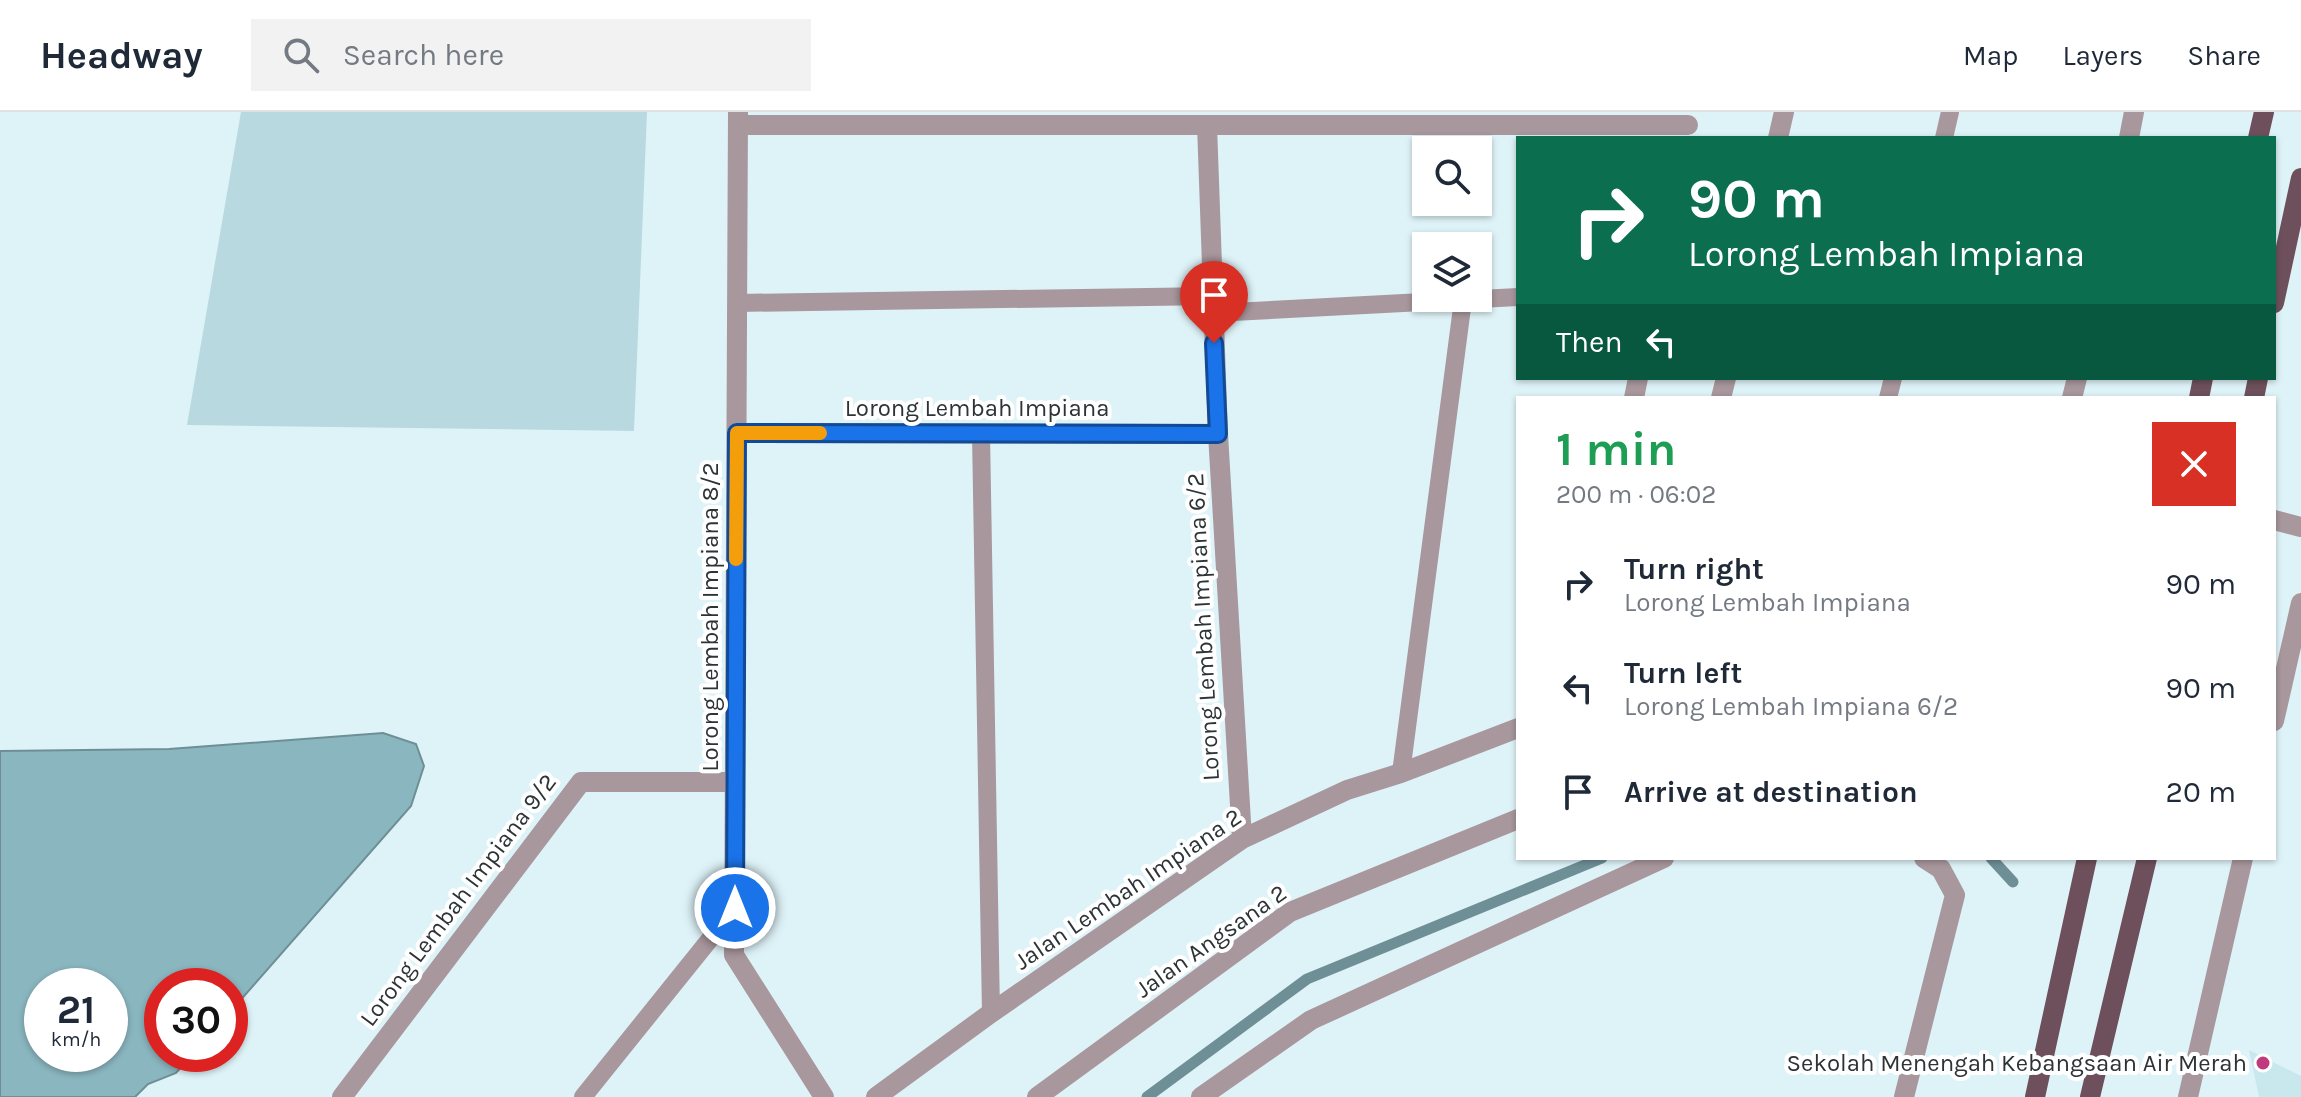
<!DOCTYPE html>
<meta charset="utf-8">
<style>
:root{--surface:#fff;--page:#f2f2f3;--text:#1f2937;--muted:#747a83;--line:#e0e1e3}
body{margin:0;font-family:Karla,sans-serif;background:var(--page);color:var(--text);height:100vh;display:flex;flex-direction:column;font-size:30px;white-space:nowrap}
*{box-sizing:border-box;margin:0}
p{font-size:26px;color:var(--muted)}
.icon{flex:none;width:44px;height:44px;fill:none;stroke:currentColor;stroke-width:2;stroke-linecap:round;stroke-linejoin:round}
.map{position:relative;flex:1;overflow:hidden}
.sheet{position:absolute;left:1516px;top:284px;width:760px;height:464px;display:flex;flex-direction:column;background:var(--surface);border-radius:0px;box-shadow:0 2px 6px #0004}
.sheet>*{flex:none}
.guide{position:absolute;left:1516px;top:24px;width:760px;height:244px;border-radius:0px;box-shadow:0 2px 6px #0004;background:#0b6e4f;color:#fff;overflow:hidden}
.fabs{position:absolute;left:1412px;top:24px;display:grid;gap:16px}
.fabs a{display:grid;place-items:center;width:80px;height:80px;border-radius:0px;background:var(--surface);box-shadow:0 2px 6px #0004;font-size:40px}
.speed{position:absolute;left:24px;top:856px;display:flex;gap:16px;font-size:40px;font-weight:700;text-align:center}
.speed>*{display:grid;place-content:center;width:104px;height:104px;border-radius:50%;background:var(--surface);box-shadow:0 2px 6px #0004;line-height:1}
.speed small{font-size:20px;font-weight:400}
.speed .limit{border:12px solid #d22;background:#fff;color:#111}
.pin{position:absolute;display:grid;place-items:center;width:68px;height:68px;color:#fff;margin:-82px -34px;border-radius:50% 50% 50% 0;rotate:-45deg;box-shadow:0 0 8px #0007}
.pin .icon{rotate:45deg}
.me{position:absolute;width:88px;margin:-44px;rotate:0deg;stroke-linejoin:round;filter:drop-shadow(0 0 6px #0008)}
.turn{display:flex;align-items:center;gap:28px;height:168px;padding:0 40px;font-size:36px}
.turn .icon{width:104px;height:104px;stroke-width:2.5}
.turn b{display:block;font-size:56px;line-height:68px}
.then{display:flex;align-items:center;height:76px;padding:0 40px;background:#0003;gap:16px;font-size:30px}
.round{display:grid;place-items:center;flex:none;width:84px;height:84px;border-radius:0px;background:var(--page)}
.head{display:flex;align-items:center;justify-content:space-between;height:136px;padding:0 40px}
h1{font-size:48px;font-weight:700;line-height:60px;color:#1e9e55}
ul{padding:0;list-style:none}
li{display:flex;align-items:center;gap:24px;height:104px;padding:0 40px}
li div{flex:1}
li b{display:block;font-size:30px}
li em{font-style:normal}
header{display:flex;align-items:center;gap:48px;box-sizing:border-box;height:112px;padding:0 40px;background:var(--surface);border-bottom:2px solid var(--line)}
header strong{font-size:38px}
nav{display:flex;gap:44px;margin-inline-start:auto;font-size:28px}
.search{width:560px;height:72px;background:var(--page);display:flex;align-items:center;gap:20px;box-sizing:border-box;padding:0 28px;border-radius:0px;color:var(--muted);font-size:30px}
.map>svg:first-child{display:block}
</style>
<header>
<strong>Headway</strong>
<div class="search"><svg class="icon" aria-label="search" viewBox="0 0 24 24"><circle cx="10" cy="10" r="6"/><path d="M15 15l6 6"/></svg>Search here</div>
<nav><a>Map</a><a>Layers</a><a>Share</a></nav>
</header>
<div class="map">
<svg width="2301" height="985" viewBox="0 0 2301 985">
<rect width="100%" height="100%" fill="#def3f8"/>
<path fill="#c9e8ee" d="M 2249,938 L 2301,964 L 2301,985 L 2259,985 Z"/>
<path fill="#b8d9e0" d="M 241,0 L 647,0 L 634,319 L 187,313 Z"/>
<path fill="#8ab6bf" stroke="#6e8f96" stroke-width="2" fill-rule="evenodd" d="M 383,621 L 416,632 L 424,654 L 411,694 L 230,900 L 230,874 L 162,874 L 162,942 L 193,942 L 176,961 L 148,972 L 135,985 L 0,985 L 0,639 L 169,637 ZM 42,874 L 110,874 L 110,942 L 42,942 Z"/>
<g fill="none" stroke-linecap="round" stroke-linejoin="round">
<path stroke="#6e8f96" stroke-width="11" d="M 1991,746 L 2013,770
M 1147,985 L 1307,867 L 1602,746"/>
<path stroke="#a8979d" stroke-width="18" d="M 1944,26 L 1950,0
M 737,191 L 1213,184
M 1213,201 L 1518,185
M 1888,286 L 1893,266
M 981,322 L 991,901
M 1401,661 L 1463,188
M 583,985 L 735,796"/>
<path stroke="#a8979d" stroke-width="20" d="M 738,0 L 734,843 L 824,985
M 738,13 L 1688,13
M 1207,13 L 1218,322 L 1242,727
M 1778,26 L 1784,0
M 2129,26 L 2134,0
M 1634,286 L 1638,266
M 1721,286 L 1726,266
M 2072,286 L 2077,266
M 737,321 L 1218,322
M 2274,408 L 2301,415
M 2274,609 L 2301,491
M 342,985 L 581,670 L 735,670
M 876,985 L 991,901 L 1242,727 L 1347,678 L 1401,661 L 1518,616
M 1037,985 L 1290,800 L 1518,707
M 1201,985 L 1311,908 L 1664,746
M 1904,985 L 1955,783 L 1941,757 L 1924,746
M 2188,985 L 2243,746"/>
<path stroke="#6d505b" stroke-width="20" d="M 2258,26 L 2264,0
M 2274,191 L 2301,66
M 2199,286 L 2203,266
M 2254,286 L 2258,266
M 2035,985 L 2087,746
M 2090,985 L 2147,746"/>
</g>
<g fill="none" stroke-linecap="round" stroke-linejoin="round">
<g stroke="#114b97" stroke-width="20">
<path id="route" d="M 735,796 L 737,321 L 1218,322 L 1214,231"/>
</g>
<use href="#route" stroke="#1a73e8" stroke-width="14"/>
<path stroke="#f59e0b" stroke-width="14" d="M 736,447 L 737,321 L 820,321"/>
</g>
<circle fill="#c03b7e" stroke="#fff" stroke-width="3" cx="2263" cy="951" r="8"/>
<g text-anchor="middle" stroke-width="8" stroke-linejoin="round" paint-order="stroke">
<g font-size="24" fill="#2c3436" stroke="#fff">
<text x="977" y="304">Lorong Lembah Impiana</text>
<text transform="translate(710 505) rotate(-90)" y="8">Lorong Lembah Impiana 8/2</text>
<text transform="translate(1203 515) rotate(-93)" y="8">Lorong Lembah Impiana 6/2</text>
<text transform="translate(1128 777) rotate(-34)" y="8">Jalan Lembah Impiana 2</text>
<text transform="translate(458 788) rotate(-53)" y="8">Lorong Lembah Impiana 9/2</text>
<text transform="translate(1211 829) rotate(-35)" y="8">Jalan Angsana 2</text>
</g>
<g font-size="24" fill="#2c3436" stroke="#fff" text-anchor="end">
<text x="2247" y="959">Sekolah Menengah Kebangsaan Air Merah</text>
</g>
</g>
</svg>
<div class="fabs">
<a><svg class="icon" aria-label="search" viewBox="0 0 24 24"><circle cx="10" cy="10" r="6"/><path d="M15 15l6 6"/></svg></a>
<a><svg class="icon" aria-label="layers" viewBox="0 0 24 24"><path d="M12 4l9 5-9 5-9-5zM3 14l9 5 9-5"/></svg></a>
</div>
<div class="speed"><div>21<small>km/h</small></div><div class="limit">30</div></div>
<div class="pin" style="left:1214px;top:231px;background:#d93025"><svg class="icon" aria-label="arrive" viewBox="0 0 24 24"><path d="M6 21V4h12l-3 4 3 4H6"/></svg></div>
<svg class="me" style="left:735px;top:796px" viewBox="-20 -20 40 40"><circle r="17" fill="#1a73e8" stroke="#fff" stroke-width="3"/><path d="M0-11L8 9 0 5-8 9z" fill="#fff"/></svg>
<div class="guide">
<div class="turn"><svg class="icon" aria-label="right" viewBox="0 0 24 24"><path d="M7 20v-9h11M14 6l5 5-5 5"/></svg><div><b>90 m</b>Lorong Lembah Impiana</div></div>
<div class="then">Then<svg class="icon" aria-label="left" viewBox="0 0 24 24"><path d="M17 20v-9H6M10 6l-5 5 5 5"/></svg></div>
</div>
<section class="sheet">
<div class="head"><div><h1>1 min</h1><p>200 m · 06:02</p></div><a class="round" style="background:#d93025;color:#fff"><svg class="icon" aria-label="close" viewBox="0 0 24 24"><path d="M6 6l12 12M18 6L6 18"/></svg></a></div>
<ul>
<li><svg class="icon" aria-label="right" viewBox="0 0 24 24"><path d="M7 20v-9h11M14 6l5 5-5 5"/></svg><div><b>Turn right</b><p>Lorong Lembah Impiana</p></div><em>90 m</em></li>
<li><svg class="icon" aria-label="left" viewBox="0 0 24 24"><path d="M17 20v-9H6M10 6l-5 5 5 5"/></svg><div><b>Turn left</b><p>Lorong Lembah Impiana 6/2</p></div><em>90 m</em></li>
<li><svg class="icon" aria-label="arrive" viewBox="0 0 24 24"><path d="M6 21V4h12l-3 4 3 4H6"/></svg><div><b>Arrive at destination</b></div><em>20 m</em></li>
</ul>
</section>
</div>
